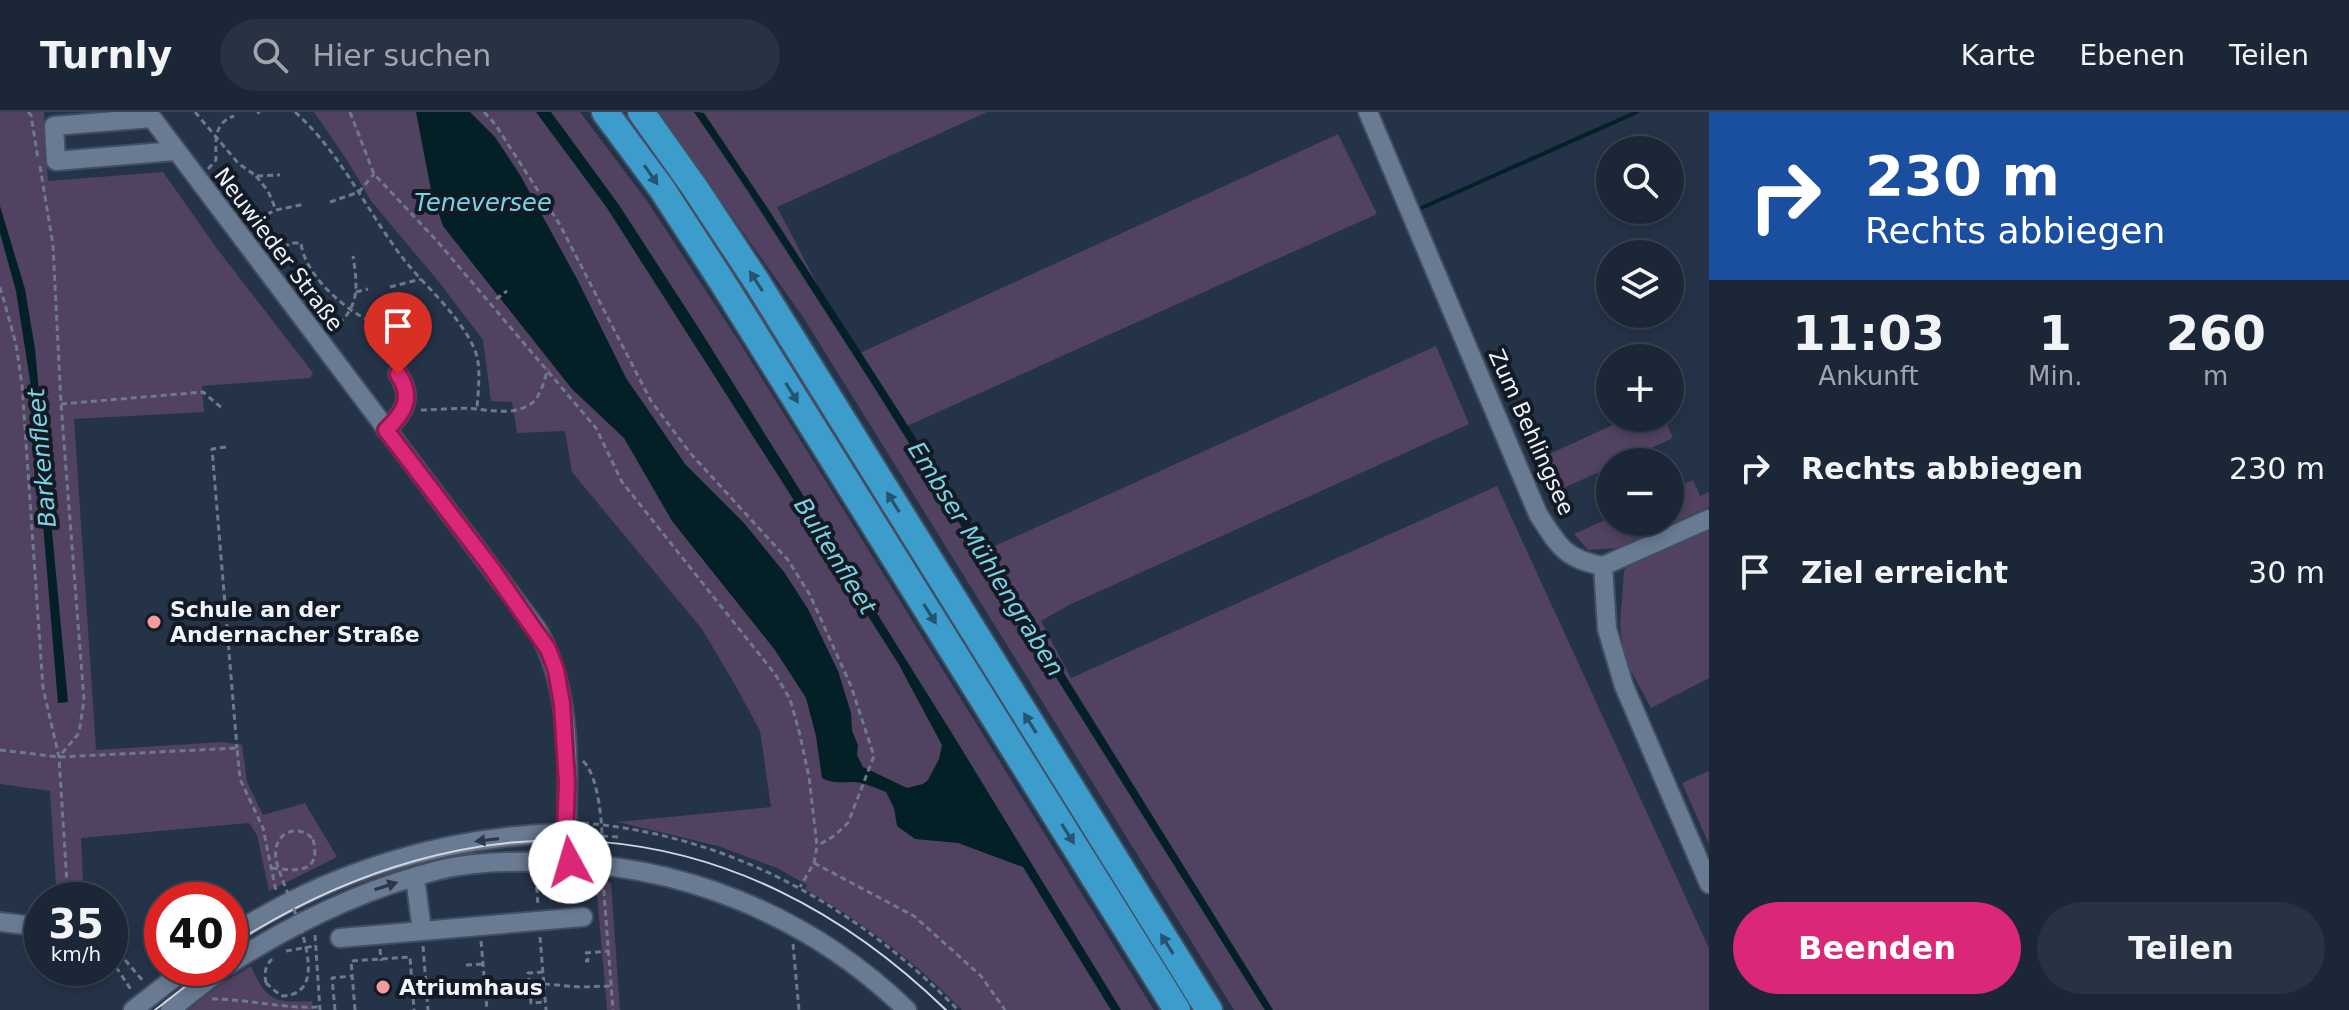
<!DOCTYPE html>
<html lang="de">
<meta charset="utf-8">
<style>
:root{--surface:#1b2636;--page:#283242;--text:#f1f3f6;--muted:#a0a5ad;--line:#394351;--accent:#db2777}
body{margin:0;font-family:"DejaVu Sans",sans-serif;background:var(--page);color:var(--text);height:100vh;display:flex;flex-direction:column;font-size:30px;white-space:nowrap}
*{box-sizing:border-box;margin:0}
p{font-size:26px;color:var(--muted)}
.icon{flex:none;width:44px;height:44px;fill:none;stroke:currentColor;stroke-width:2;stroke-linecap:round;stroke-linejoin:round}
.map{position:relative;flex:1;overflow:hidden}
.details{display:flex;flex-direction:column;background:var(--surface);width:640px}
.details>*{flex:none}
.top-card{background:#1a4fa0;color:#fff;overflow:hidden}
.controls{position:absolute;left:1596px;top:24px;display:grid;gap:16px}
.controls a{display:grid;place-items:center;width:88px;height:88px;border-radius:50%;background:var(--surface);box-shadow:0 4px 12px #0003,0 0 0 2px var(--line);font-size:40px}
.speed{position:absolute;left:24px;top:770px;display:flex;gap:16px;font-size:40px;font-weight:700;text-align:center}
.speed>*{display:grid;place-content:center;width:104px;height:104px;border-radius:50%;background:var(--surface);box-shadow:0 4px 12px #0003,0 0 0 2px var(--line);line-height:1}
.speed small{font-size:20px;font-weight:400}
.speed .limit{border:12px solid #d22;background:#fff;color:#111}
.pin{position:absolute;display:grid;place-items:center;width:68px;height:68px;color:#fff;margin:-82px -34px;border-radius:50% 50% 50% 0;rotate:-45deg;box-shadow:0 0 8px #0007}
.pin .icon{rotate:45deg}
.me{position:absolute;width:88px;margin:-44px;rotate:354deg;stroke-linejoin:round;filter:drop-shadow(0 0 6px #0008)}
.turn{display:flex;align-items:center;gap:28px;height:168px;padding:0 24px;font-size:36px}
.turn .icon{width:104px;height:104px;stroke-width:2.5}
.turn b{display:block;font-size:56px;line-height:68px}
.eta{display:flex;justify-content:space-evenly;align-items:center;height:136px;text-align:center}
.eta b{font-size:48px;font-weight:700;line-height:56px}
.primary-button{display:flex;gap:16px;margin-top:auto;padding:16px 24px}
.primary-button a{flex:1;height:92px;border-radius:48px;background:var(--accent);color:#fff;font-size:32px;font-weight:700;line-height:92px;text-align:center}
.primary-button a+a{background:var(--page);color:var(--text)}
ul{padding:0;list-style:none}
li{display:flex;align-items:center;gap:24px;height:104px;padding:0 24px}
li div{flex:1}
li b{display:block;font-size:30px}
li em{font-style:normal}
header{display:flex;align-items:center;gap:48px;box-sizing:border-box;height:112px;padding:0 40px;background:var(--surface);border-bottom:2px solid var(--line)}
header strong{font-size:38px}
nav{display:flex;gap:44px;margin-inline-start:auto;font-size:28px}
.search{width:560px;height:72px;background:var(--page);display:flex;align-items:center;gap:20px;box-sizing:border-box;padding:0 28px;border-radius:44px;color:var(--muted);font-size:30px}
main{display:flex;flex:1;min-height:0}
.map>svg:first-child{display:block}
</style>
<header>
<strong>Turnly</strong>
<div class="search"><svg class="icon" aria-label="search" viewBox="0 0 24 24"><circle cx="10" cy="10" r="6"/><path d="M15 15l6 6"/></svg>Hier suchen</div>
<nav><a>Karte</a><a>Ebenen</a><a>Teilen</a></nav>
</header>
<main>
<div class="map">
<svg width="1709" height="898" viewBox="0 0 1709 898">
<rect width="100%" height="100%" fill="#243348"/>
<path fill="#514261" d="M 0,0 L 44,0 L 48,69 L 163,60 L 218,138 L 313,261 L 310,266 L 202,274 L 204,300 L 74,307 L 96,638 L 223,630 L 242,633 L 247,670 L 263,703 L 305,691 L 337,745 L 269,779 L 257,723 L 249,711 L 81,726 L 84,788 L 57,788 L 50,679 L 0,672 Z
M 314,0 L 580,0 L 647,89 L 740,231 L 1154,898 L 962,898 C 915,849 863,811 805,777 L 807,773 L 777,756 L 718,734 L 618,710 L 771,695 L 760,619 L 738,578 L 702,517 L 572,360 L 565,319 L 517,321 L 512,290 L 491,289 L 483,228 L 439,170 L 371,89 L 347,48 Z
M 658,0 L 694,0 L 707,17 L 869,267 L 1265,898 L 1234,898 L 803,205 Z
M 701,0 L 987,0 L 777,95 L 828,193 L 768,96 Z
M 1338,22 L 1377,102 L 907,314 L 860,241 Z
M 1436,234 L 1469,312 L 1069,493 L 1041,509 L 1071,566 L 1497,374 L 1709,836 L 1709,898 L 1273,898 L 986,438 Z
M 1628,306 L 1664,306 L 1673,326 L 1620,350 L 1610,350 L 1610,355 L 1555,380 L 1545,344 Z
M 1693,368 L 1700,384 L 1709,380 L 1709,395 L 1617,436 L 1588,438 L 1574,422 L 1610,406 L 1610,410 L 1670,410 L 1670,378 Z
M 1709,413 L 1709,566 L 1651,596 L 1625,548 L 1620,513 L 1624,458 L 1639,444 Z
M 1709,659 L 1709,732 L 1682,671 Z
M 596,769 L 611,771 L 620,898 L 607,898 Z
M 251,854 C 267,889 274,891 312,889 L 313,898 L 188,898 L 222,871 Z"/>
<path fill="#022025" d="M 416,0 L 470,0 L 495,25 L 520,63 L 577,167 L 626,266 L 685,352 L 743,410 L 784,460 L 808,497 L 838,559 L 851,601 L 852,619 L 858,633 L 857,643 L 863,655 L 907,676 L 923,672 L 928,668 L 939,647 L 942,633 L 898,551 L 607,96 L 536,0 L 551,0 L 619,93 L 698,215 L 953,623 L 1121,898 L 1111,898 L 1023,755 L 958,731 L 915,727 L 897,714 L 894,696 L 886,680 C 876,676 865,671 854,670 C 841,670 834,672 822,666 L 816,624 L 806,586 L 775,538 L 672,409 L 624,326 L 572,277 L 443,114 L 431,78 Z
M 694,0 L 704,1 C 901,295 1086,597 1273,898 L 1265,898 L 869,267 L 751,83 Z
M 0,94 L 25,177 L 35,237 L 68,590 L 58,591 L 32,281 L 16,179 L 0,121 Z"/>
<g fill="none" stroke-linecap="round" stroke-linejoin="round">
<path stroke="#022025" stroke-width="4" d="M 1417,94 L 1419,97 L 1637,0"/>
<g stroke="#434e60" stroke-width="22">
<path id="minor" d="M 1368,0 L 1538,402 C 1558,433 1564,447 1603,454
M 175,39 L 56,49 L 54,14 L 152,6 L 537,517 C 567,569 569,635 567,694 C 567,714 567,730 570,750
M 386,318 C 404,301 414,286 398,262
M 1603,454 L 1607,517 L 1624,574 L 1709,772
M 1603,454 L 1709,407
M 415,765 L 422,819 L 583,805
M 0,810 L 42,815
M 230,824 C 330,759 446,724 565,721
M 340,826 L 422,819
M 110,839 L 112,840
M 230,852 C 295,810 363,777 439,758 C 472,750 506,749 541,750 C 678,750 808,802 907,898
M 133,898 L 187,856
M 170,898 L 223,856"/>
</g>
<g stroke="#434e60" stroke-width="30">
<path id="highway" d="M 605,0 L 662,77 L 723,171 L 1177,898
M 641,0 L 695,76 L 757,170 L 1209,898"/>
</g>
<path stroke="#6e7a8a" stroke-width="3" stroke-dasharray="6 4" stroke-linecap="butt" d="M 28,0 L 31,3 L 38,47
M 195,0 L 238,51 L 256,64 L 280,63
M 295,0 C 342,42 367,100 405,149 C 428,177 459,203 474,236 C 482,253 478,278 477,297
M 350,0 L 374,62 L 437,129 L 596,316 L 622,370 L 775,562 L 790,587 L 799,619 L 809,665 L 817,734 L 814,751 L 800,775
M 484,0 L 495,12 L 560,113 L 651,289 L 691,342 L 788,448 L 810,483 L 851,574 L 874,644 L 848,711 L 834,724 L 817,734
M 257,1 L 260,0
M 40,54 L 53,133 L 61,292 L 84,588 L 79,621 L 59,645
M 208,57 L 216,48 C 216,29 213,11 234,4
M 256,64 L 268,79 L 276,98
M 330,90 L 359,80 L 374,62
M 249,111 L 276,98 L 305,92
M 277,143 L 290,131 L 301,131 C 304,158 332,185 354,200 C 366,208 381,214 391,224 C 398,230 398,239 403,246
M 0,175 L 16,232 L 22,273 L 43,576 L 59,645 L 68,788
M 390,175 L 421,167
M 356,180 L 368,177
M 496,187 L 507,179
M 331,218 C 360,197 358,176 353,144
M 61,292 L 203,280 L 223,297
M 421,298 C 439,298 459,295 477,297 C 494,299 517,303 532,291 C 541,284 544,268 548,257
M 226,335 L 212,337 L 237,636
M 0,638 L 59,645 L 237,636 L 240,667 L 263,716 L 276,779
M 583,649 C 599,664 603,715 602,737
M 583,711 C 730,723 856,794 958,898
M 602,724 L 618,725
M 814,751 L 914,804 L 981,864 L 1005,898
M 272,756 C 297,759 322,762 313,727
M 536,765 L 538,794
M 603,768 L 613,898
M 315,823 L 320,898
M 540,825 L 546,898
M 481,829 L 487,898
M 793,832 L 799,898
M 423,834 L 428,898
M 380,837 L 381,849
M 286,839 L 314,834
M 585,841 L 609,839
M 125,848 L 144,870
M 585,849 L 588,849 L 587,841
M 466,853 L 483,852
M 116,855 L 132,879
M 543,860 L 528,861 L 531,891 L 546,890
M 266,871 C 264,860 265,854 273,846
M 544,872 L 580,875 L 611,874
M 468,878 L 471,877 L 471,885
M 469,885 L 485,883
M 212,887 C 248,887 284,897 320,895
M 335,898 L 332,866 L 352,864
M 355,898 L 351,849 L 410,845 L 414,898"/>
<use href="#minor" stroke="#697a93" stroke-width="18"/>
<use href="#highway" stroke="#3c9ccc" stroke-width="26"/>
<path stroke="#d0d7e2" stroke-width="2" d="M 230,834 C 476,676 735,693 946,898
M 155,898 L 209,856"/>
<path stroke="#6e7a8a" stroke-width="3" stroke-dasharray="6 4" stroke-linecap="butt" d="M 266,871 L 281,884 C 343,883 281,777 276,747 C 272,723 295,709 313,727"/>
</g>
<defs><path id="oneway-solid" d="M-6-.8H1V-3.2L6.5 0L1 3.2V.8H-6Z" transform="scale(2)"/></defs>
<g fill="#265470">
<use href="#oneway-solid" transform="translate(651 63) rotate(55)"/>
<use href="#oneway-solid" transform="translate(756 169) rotate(-123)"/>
<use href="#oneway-solid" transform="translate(792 281) rotate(58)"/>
<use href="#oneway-solid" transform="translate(893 390) rotate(-122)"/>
<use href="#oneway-solid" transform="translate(930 502) rotate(58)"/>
<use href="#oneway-solid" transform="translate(1030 611) rotate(-122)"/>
<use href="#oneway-solid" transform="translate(1068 722) rotate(58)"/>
<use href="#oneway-solid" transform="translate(1167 832) rotate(-122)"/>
</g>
<g fill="#2e3745">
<use href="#oneway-solid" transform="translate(487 728) rotate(173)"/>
<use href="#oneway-solid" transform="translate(386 774) rotate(-18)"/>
</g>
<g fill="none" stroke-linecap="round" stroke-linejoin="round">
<g stroke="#8e194d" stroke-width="20">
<path id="route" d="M 398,262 C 414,286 404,301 386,318 L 492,457 L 548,537 L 556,558 L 562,592 L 567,671 L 565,721 L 570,750"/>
</g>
<use href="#route" stroke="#db2777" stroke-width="14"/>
</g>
<g fill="#f59b9c" stroke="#141a24" stroke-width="3">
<circle cx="154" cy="510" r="8"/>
<circle cx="383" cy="875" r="8"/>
</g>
<g text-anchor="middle" stroke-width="8" stroke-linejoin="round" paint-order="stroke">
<g font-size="22" fill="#eef4fd" stroke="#141a24">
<text transform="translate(279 137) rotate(53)" y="8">Neuwieder Straße</text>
<text transform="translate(1532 320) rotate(66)" y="8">Zum Behlingsee</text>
</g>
<g font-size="22" font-weight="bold" fill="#eef4fd" stroke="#141a24" text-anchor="start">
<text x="170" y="505">Schule an der<tspan x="170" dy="25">Andernacher Straße</tspan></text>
<text x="399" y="883">Atriumhaus</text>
</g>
<g font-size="24" font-style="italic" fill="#78d4e5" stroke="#141a24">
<text x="483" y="99">Teneversee</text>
<text transform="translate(42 346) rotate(-95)" y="8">Barkenfleet</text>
<text transform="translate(835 444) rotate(58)" y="8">Bultenfleet</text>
<text transform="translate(986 447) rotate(58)" y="8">Embser Mühlengraben</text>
</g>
</g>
</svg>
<div class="controls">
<a><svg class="icon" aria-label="search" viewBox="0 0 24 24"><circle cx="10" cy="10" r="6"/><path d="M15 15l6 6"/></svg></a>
<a><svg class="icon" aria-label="layers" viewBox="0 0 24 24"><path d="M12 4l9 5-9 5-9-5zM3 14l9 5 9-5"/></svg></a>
<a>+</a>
<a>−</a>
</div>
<div class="speed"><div>35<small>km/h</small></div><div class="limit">40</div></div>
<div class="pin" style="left:398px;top:262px;background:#d93025"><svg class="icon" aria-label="arrive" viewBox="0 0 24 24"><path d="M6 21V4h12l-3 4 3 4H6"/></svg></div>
<svg class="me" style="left:570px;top:750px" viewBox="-20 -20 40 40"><circle r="19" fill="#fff"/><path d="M0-13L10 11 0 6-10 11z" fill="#db2777"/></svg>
</div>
<section class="details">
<div class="top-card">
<div class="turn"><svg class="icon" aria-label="right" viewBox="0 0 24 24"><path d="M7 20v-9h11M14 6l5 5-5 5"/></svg><div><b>230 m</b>Rechts abbiegen</div></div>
</div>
<div class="eta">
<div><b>11:03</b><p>Ankunft</p></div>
<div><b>1</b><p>Min.</p></div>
<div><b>260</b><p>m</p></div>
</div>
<ul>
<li><svg class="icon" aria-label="right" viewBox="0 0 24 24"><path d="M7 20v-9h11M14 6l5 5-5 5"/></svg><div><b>Rechts abbiegen</b></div><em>230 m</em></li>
<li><svg class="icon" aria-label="arrive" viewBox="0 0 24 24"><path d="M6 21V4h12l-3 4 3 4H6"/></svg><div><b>Ziel erreicht</b></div><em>30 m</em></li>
</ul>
<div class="primary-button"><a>Beenden</a><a>Teilen</a></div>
</section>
</main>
